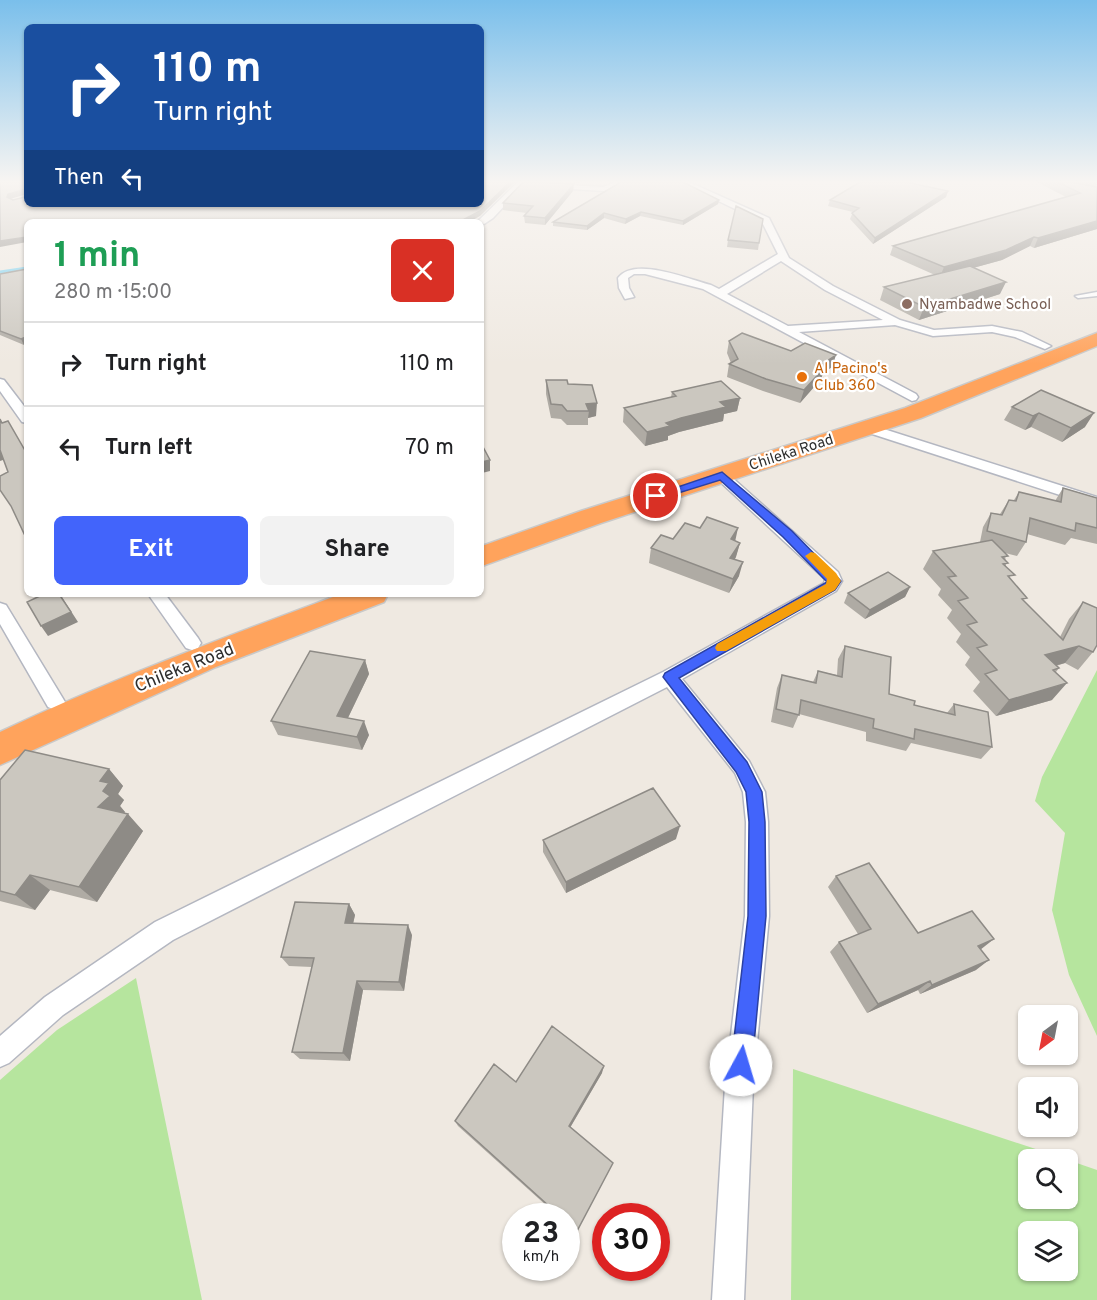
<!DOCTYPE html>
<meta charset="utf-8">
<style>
:root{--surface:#fff;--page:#f2f2f2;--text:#202124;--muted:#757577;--line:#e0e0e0;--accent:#4264fb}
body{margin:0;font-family:Overpass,sans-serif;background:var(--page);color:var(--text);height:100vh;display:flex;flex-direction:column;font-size:22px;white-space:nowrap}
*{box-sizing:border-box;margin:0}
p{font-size:20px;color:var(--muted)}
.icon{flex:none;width:33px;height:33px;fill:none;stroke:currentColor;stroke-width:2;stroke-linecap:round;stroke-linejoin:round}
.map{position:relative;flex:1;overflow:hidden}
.panel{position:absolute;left:24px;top:219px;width:460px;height:378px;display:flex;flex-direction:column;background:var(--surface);border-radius:9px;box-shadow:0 2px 4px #0004}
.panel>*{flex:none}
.hud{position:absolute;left:24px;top:24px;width:460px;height:183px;border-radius:9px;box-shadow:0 2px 4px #0004;background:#1a4fa0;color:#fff;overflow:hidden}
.needle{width:39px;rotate:212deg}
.controls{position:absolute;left:1018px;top:1005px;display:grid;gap:12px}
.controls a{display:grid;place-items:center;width:60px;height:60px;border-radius:9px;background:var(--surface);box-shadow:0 2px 4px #0004;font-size:30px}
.speed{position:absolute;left:502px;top:1203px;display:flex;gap:12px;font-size:30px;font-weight:700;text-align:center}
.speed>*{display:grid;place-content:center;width:78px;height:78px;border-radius:50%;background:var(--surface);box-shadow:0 2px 4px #0004;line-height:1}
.speed small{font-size:15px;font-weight:400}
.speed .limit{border:9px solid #d22;background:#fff;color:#111}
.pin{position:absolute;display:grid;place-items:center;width:51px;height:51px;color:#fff;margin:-26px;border:3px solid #fff;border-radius:50%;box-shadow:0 2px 6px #0007}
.me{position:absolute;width:66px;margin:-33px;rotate:6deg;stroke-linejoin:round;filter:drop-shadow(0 0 4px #0008)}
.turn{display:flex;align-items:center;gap:21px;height:126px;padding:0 30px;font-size:27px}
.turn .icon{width:78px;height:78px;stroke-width:2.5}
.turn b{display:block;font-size:42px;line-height:51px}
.then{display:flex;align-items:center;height:57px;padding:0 30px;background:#0003;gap:12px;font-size:22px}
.round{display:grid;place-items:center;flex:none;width:63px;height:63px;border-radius:9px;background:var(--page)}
.summary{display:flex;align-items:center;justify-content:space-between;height:102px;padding:0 30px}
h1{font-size:36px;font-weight:700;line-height:45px;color:#1e9e55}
.button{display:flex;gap:12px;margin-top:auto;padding:12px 30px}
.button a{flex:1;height:69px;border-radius:9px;background:var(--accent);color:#fff;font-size:24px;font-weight:700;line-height:69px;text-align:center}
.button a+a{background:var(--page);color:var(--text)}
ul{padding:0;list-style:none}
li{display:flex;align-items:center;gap:18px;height:84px;padding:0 30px;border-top:2px solid var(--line)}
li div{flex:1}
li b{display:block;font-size:22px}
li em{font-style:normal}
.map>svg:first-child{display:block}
</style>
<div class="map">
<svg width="1097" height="1300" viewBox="0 0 1097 1300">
<rect width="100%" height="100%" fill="#efe9e1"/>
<path fill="#b6e59e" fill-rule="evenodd" d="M 1097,670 L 1097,1036 L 1069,975 L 1052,910 L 1065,833 L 1035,801 L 1042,777 Z
M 136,978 L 202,1300 L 0,1300 L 0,1080 L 57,1030 Z
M 793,1069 L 1066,1159 L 1029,1160 L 1029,1198 L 1068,1198 L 1068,1160 L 1097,1170 L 1097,1300 L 791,1300 ZM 1029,1232 L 1068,1232 L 1068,1270 L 1029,1270 Z"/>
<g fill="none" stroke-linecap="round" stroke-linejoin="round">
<path stroke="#75cff0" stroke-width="3" d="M 0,272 L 27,268"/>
<g stroke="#b4b7c1" stroke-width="3">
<path id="lane" d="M 1097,292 L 1097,296 L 1078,298 L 1075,296 Z"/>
</g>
<g stroke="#b4b7c1" stroke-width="3">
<path id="street" d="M 518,182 L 603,187 L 616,182 L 628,182 L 604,191 L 523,186 L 493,218 L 484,224 L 477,222 Z
M 679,182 L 689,182 L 769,218 L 789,258 L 833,286 L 900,320 L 934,330 L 992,326 L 1022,332 L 1051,346 L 1045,349 L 1015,337 L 992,332 L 933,336 L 895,325 L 799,332 L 916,394 L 918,397 L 916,400 L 912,401 L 703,289 L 645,274 L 634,274 L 628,278 L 629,288 L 634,297 L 625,299 L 619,288 L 618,278 C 634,256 688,279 711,285 L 719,289 L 778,254 L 762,222 ZM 781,261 L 825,290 L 883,320 L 788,326 L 727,294 Z
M 0,379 L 4,380 L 27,410 L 27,423 L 22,422 L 0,391 Z
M 868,424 L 1097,497 L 1097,507 L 863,431 L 861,428 L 863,425 Z
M 722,472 L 727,473 L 838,572 L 842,581 L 836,591 L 682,679 L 749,761 L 765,792 L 768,822 L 769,916 L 753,1086 L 744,1300 L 712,1300 L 725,1086 L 745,916 L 746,822 L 743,792 L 735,773 L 667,687 L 173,940 L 63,1015 L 9,1063 L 0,1067 L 0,1036 L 45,997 L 155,922 L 663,672 L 824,583 L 825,579 L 717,479 L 715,476 Z
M 148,594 L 165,594 L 198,638 L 201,643 L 198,648 L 192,650 L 186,648 Z
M 0,603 L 6,605 L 62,697 L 65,702 L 62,707 L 55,710 L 48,707 L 0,624 Z"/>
</g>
<g stroke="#c9c9c9" stroke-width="3">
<path id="highway" d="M 1097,333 L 1097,346 L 921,418 L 601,523 L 482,566 L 482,546 L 581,511 L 905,408 Z
M 341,594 L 388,594 L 384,602 L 216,667 L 0,765 L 0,732 C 111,679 226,637 341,594 Z"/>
</g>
<use href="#lane" fill="#fff" fill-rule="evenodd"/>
<use href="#street" fill="#fff" fill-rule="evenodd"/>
<use href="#highway" fill="#ffa35c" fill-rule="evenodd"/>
</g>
<path fill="#afaba4" d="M 551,182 L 581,182 L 580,183 Z
M 1037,182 L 1097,182 L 1097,229 L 1034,248 L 1030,246 L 1002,260 L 973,268 L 1000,294 L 919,320 L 880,300 L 884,287 L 935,275 L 890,255 L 893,246 L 1066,197 Z
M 615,185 L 719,200 L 718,204 L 683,225 L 640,216 L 625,224 L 604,218 L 587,230 L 553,226 L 553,222 Z
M 573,191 L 545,225 L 525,223 L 524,216 L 527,213 L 503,210 L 503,203 Z
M 948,191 L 946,197 L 873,244 L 850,219 L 853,212 L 828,206 L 830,200 Z
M 728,240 L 759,243 L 758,250 L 727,247 Z
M 27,269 L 27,343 L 24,345 L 0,335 L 0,274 Z
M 729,341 L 832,367 L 823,373 L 821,379 L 800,403 L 763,391 L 727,377 L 729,364 L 731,363 L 727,353 Z
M 546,380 L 568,384 L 596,416 L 588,418 L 588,425 L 567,425 L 561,419 L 551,418 L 546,394 Z
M 1041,390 L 1085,427 L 1062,442 L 1031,427 L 1025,430 L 1004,420 L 1012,407 Z
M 672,392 L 740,398 L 737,411 L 724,414 L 723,421 L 679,432 L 668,436 L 668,440 L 645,446 L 623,422 L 624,408 L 671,397 Z
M 1063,488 L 1097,498 L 1097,544 L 1071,538 L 1065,545 L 1027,534 L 1026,542 L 1017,556 L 1005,553 L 1006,566 L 1011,580 L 1024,601 L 1060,637 L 1069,619 L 1083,602 L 1093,652 L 1078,670 L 1065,663 L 1056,666 L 1059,668 L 1056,672 L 1052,700 L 996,716 L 973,691 L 980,682 L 965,665 L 970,657 L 956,642 L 961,634 L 947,618 L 952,610 L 938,595 L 941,589 L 923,569 L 933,551 L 980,542 L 983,527 L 991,513 L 1000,514 L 1009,500 L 1014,500 L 1019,492 L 1055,501 Z
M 673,539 L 735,541 L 740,543 L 735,559 L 739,576 L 729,593 L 649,563 L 651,548 Z
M 910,587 L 905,597 L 865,619 L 844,603 L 848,593 Z
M 845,646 L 889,694 L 914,705 L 947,713 L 954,704 L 992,747 L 981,759 L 911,743 L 906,751 L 866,741 L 866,732 L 799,714 L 793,728 L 771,722 L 777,688 L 782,675 L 813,682 L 818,671 L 837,675 L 838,659 Z
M 365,660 L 369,674 L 348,718 L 369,735 L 362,750 L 278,735 L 271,721 Z
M 109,769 L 123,786 L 118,794 L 124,800 L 120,806 L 125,812 L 124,813 L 143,831 L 97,902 L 50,890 L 35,910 L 0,901 L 0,780 Z
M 676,839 L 566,893 L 543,852 L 543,840 Z
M 836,876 L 918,933 L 981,949 L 976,970 L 920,994 L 918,990 L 867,1013 L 830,952 L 839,942 L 858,934 L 828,887 Z
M 349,904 L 355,915 L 353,923 L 412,935 L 404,991 L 363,990 L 350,1061 L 300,1059 L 292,1052 L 312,967 L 289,966 L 281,957 Z
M 602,1073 L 570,1128 L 613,1163 L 576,1233 L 567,1225 L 567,1216 L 558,1216 L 458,1126 L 455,1121 L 516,1082 Z"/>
<path fill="#8e8b86" d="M 510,182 L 515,182 L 480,216 L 469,222 L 459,222 Z
M 574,184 L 573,191 L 545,225 L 545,218 Z
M 26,189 L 27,194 L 10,199 L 7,197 L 8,194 Z
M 948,191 L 946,197 L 873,244 L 875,238 Z
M 719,200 L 718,204 L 683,225 L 683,221 Z
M 641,212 L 640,216 L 625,224 L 626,219 Z
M 604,213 L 604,218 L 587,230 L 587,226 Z
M 1097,221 L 1097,229 L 1034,248 L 1038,238 Z
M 27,237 L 27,242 L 0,247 L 0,241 Z
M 1034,237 L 1030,246 L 1002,260 L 940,277 L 944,267 Z
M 1006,282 L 1000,294 L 919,320 L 924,307 Z
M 26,337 L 27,339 L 27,343 L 24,345 L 21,339 Z
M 836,355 L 832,367 L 823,373 L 821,379 L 800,403 L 804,390 L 821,365 Z
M 740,398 L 737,411 L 724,414 L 723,421 L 679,432 L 668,436 L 668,440 L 645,446 L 647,432 L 666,423 L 720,402 Z
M 597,403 L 596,416 L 588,418 L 589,411 L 586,404 Z
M 1039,413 L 1031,427 L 1025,430 L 1033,416 Z
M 1094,413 L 1085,427 L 1062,442 L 1071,428 Z
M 0,449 L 6,459 L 0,461 Z
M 490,460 L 490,471 L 482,473 L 482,462 Z
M 738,528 L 735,542 L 731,539 Z
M 740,543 L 736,557 L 727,572 L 730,558 Z
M 743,562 L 739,576 L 729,593 L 733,579 Z
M 910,587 L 905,597 L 865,619 L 870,610 Z
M 60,594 L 78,622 L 48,636 L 41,626 Z
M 1079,646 L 1065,663 L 1031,672 L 1045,655 Z
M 365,660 L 369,674 L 342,730 L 337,716 Z
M 1067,683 L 1052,700 L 996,716 L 1009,700 Z
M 364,721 L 369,735 L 362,750 L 357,737 Z
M 109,769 L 123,786 L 118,794 L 124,800 L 120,806 L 125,812 L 114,824 L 98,807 L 100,781 Z
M 128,814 L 143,831 L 97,902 L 79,887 Z
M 680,826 L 676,839 L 566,893 L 566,882 Z
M 30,875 L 50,890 L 35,910 L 15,895 Z
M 349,904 L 355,915 L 351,933 L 345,923 Z
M 408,925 L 412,935 L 404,991 L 399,982 Z
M 994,939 L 980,950 L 978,946 Z
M 989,960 L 976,970 L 920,994 L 932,985 Z
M 357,981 L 363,990 L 350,1061 L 343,1053 Z
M 930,981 L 918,990 L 867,1013 L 878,1004 Z
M 604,1066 L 602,1073 L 568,1131 L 569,1126 Z"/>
<path fill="#cbc7bf" stroke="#8e8b86" stroke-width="1.5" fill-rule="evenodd" d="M 0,182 L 27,182 L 27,204 L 482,204 L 482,182 L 510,182 L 480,211 L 459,222 L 27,222 L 27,237 L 0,241 ZM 26,189 L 25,197 L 13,200 L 7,197 L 8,194 Z
M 523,182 L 533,182 L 574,184 L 545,218 L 524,216 L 533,206 L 503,203 Z
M 621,182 L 683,182 L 719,200 L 683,221 L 641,212 L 626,219 L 604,213 L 587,226 L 553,222 Z
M 860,182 L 906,182 L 948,191 L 875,238 L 852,213 L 859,208 L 830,200 Z
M 1058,182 L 1070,182 L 1097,187 L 1097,221 L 1038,238 L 1034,237 L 1006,250 L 944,267 L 893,246 L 1080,193 Z
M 736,206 L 763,219 L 759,243 L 728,240 Z
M 970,266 L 1006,282 L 924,307 L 884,287 Z
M 27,269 L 27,338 L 26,337 L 21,339 L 0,331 L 0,274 Z
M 742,333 L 791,351 L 805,343 L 836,355 L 821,365 L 825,367 L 804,390 L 766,379 L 729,364 L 738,359 L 729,341 Z
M 546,380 L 567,380 L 568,384 L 592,385 L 597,403 L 586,404 L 589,411 L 567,411 L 562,405 L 551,404 Z
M 721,381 L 740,398 L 720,402 L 726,407 L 681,418 L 666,423 L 670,426 L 647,432 L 624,408 L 676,396 L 672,392 Z
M 1041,390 L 1094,413 L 1071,428 L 1039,413 L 1033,416 L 1012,407 Z
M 0,419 L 2,423 L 8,421 L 27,454 L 27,540 L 11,506 L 0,490 L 0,476 L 8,472 L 0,450 Z
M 482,445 L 490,460 L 482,462 Z
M 1063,488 L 1097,498 L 1097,528 L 1076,523 L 1075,531 L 1030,518 L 1026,542 L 987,531 L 991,513 L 1002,515 L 1009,500 L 1016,501 L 1019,492 L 1061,502 Z
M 707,517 L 738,528 L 731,539 L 740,543 L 730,558 L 743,562 L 733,579 L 651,548 L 661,535 L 673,539 L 685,523 L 700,528 Z
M 992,540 L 1008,556 L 1002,557 L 1008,563 L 1003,564 L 1015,575 L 1008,576 L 1027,598 L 1022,599 L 1063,640 L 1083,602 L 1097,608 L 1097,645 L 1093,652 L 1079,646 L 1045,655 L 1059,668 L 1053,670 L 1067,683 L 1009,700 L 985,674 L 997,670 L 977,648 L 987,645 L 967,625 L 977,622 L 958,601 L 968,598 L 948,577 L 956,576 L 933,551 Z
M 888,572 L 910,587 L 870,610 L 848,593 Z
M 44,594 L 59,594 L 71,612 L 41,626 L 27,602 Z
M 845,646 L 891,657 L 889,694 L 915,701 L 914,705 L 955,715 L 954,704 L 988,712 L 992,747 L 915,729 L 914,739 L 873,728 L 874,719 L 801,700 L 799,715 L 776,709 L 782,675 L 816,683 L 818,671 L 842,677 Z
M 310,651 L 365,660 L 337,716 L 364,721 L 357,737 L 271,721 Z
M 25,750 L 109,769 L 100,781 L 109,783 L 103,791 L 110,796 L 98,807 L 128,814 L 79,887 L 30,875 L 15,895 L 0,891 L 0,780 Z
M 653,788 L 680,826 L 566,882 L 543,840 Z
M 869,863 L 918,933 L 972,911 L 994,939 L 978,946 L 989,960 L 932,985 L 930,981 L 878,1004 L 839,942 L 871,929 L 836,876 Z
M 295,902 L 349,904 L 345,923 L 408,925 L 399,982 L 357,981 L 343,1053 L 292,1052 L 314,958 L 281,957 Z
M 552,1026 L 604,1066 L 569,1126 L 613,1163 L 577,1231 L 567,1223 L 567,1216 L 560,1216 L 455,1121 L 494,1064 L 516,1082 Z"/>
<linearGradient id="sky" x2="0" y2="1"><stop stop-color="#7abfeb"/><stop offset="0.5" stop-color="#f8f5f2"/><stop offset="1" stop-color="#f8f5f2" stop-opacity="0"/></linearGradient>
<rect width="1097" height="364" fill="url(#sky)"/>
<path fill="#4264fb" stroke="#2b41a3" stroke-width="1.5" d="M 722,472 L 792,531 L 841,581 L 835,590 L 679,678 L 747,762 L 762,792 L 765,822 L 766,916 L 752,1065 L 749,1072 L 741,1075 L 734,1072 L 731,1065 L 748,916 L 749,822 L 746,792 L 736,772 L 663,677 L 665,673 L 827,582 L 783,537 L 720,480 L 656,500 L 651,496 Z"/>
<path fill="#f59e0b" d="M 811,552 L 815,553 L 836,573 L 841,581 L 835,590 L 726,651 L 717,651 L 715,648 L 717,644 L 826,584 L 827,579 L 805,556 Z"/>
<circle fill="#8d6e63" stroke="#fff" stroke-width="2" cx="907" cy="304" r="6"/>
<circle fill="#e8710a" stroke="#fff" stroke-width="2" cx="802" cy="377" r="6"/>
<g text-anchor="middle" stroke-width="4.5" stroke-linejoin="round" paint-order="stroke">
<g font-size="15" fill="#785e54" stroke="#fff" text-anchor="start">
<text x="919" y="309">Nyambadwe School</text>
</g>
<g font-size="15" fill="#c56008" stroke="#fff" text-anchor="start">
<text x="814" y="373">Al Pacino's<tspan x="814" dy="17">Club 360</tspan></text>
</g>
<g font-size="15" fill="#2e2e2e" stroke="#fff">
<text transform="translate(791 452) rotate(-18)" y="5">Chileka Road</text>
</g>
<g font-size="18" fill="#2e2e2e" stroke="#fff">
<text transform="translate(184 667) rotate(-22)" y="6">Chileka Road</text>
</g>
</g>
</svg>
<div class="controls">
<a><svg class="needle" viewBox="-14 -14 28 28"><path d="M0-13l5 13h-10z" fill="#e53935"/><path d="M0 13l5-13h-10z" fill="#757577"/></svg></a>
<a><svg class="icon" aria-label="sound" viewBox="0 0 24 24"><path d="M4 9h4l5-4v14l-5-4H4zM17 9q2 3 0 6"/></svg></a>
<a><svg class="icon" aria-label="search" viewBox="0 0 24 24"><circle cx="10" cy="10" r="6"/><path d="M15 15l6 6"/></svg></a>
<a><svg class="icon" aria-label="layers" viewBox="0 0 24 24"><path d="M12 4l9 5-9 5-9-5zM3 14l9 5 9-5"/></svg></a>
</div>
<div class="speed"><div>23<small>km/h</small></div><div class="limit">30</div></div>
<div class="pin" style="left:656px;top:496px;background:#d93025"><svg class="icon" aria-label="arrive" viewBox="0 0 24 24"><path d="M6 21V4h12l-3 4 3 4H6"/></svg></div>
<svg class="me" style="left:741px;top:1065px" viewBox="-20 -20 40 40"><circle r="19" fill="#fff"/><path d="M0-13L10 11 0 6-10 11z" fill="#4264fb"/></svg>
<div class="hud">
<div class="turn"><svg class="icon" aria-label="right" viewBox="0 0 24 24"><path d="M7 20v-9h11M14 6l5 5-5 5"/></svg><div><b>110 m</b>Turn right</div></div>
<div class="then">Then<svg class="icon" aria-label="left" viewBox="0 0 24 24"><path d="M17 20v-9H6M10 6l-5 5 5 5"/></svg></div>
</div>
<section class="panel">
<div class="summary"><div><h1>1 min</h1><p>280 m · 15:00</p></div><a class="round" style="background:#d93025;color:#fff"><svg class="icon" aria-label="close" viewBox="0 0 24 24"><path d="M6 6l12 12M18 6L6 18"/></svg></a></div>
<ul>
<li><svg class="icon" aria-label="right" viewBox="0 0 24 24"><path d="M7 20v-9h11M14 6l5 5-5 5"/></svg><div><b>Turn right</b></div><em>110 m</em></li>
<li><svg class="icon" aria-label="left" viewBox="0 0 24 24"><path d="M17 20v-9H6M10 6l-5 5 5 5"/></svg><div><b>Turn left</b></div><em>70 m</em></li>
</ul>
<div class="button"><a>Exit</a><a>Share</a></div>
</section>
</div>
